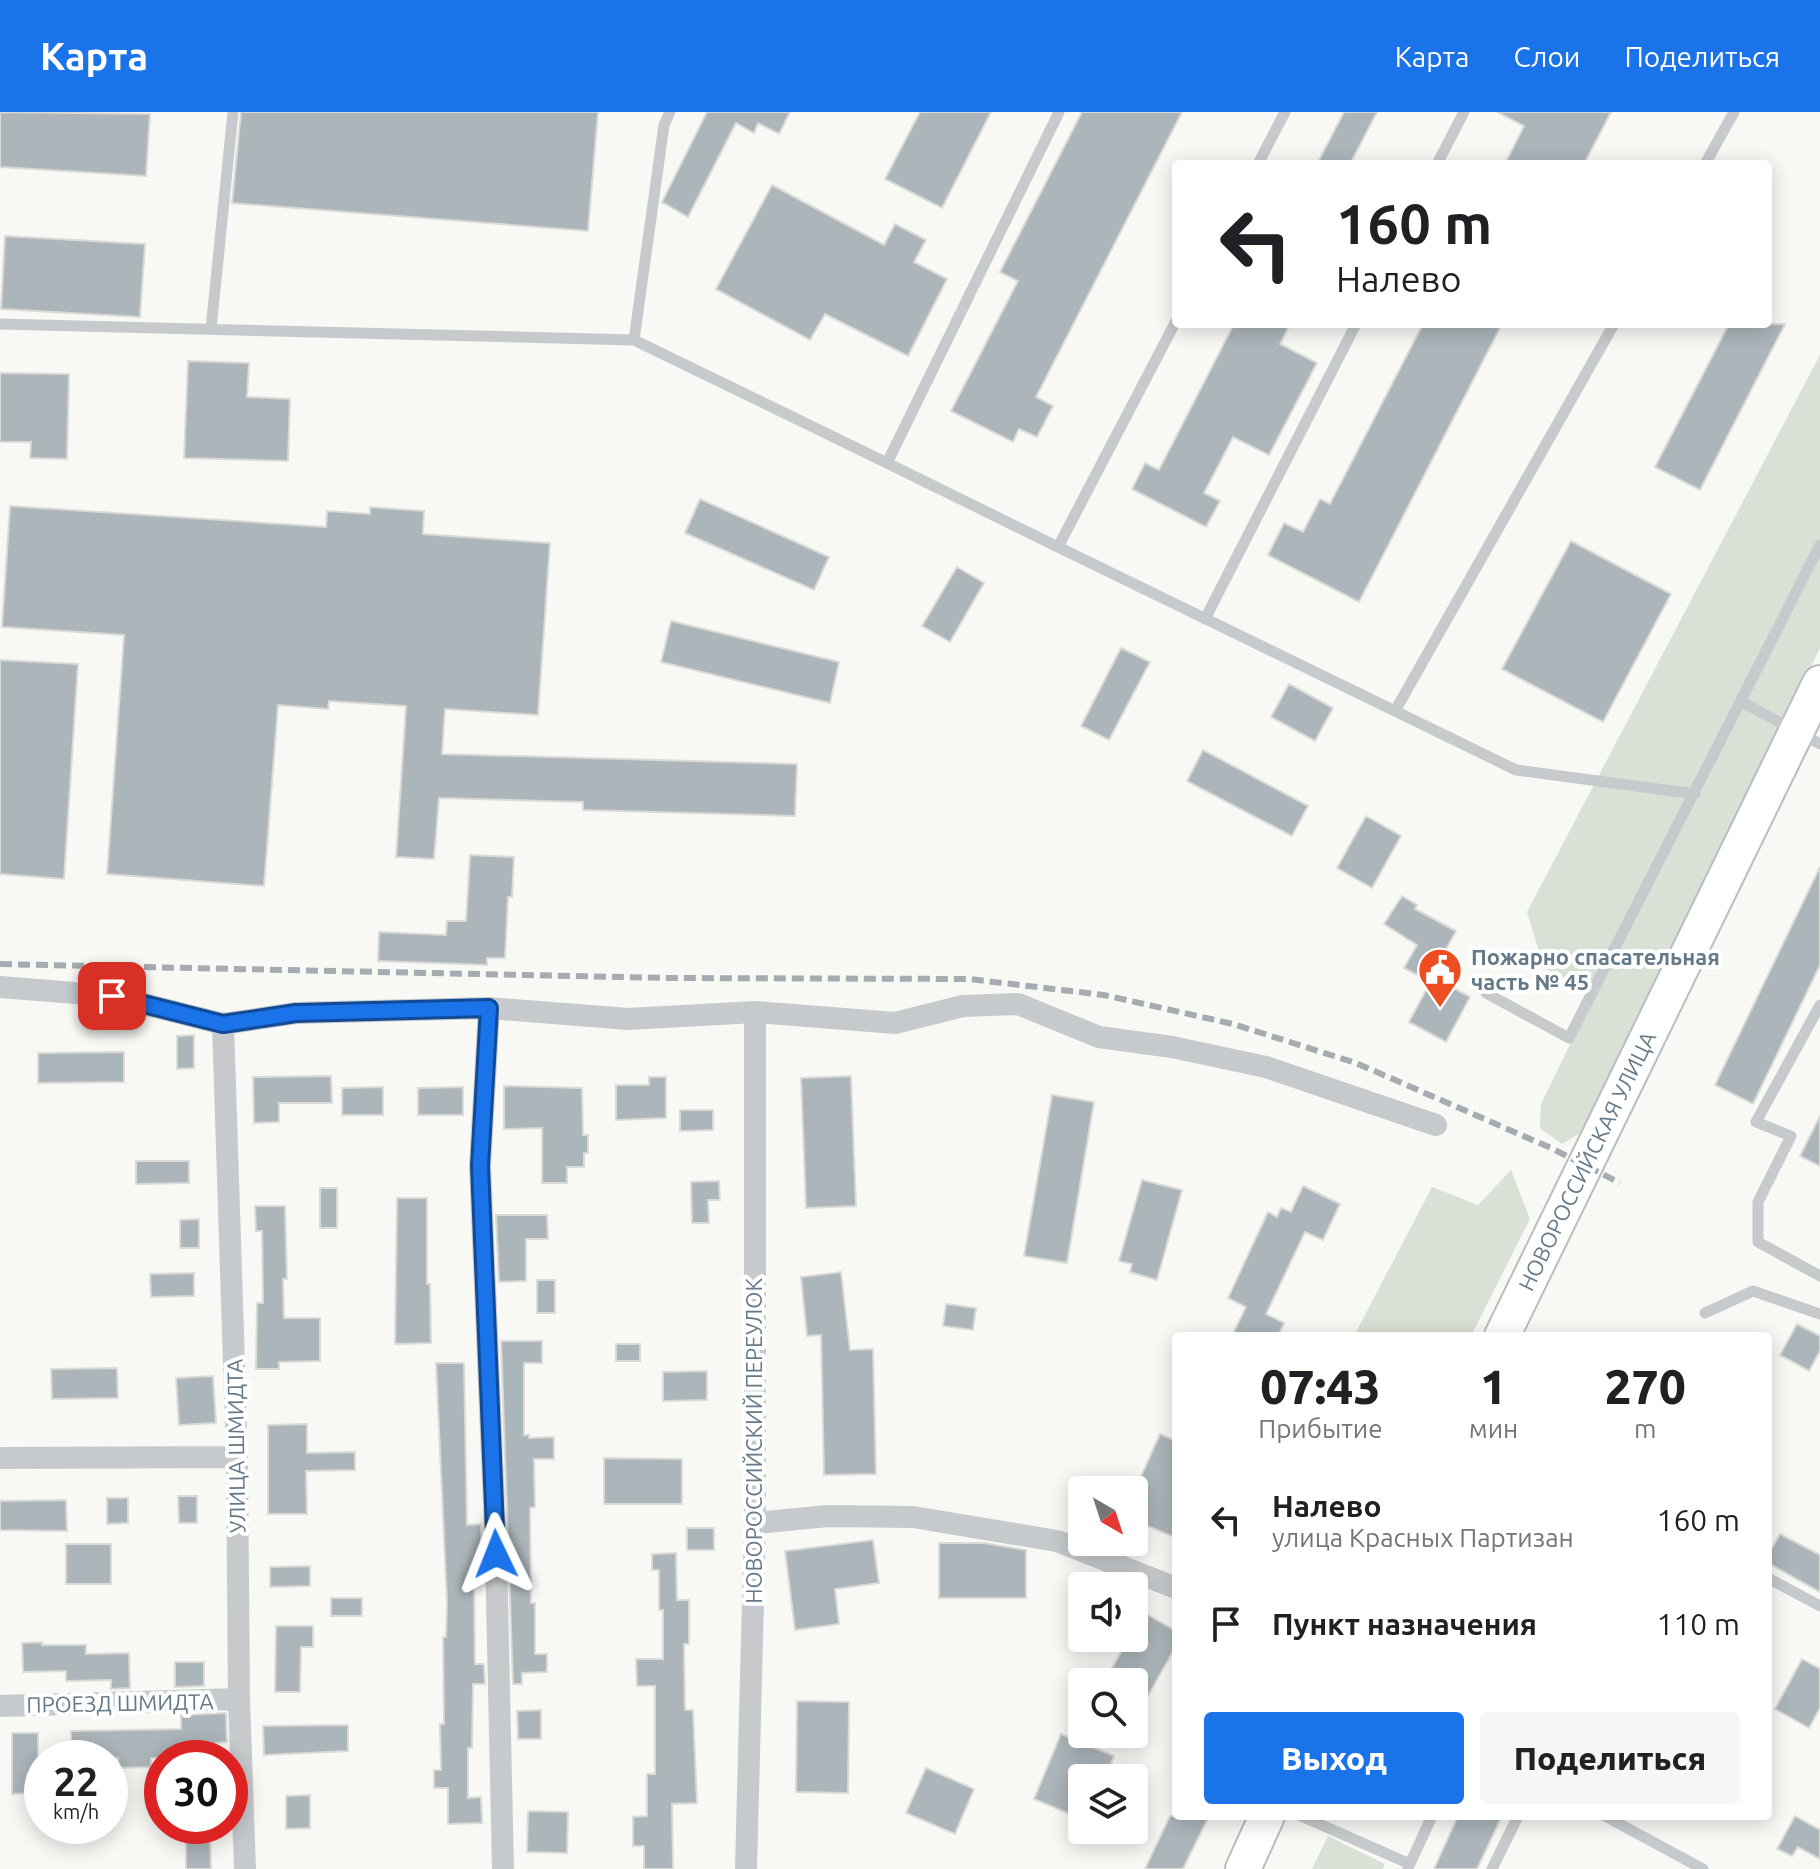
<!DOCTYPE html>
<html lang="ru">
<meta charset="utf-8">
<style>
:root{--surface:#fff;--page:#f6f6f6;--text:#202124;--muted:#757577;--accent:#1a73e8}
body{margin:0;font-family:Ubuntu,sans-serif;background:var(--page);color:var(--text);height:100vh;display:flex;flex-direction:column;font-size:30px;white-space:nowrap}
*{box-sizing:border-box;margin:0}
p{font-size:26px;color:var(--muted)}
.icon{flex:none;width:44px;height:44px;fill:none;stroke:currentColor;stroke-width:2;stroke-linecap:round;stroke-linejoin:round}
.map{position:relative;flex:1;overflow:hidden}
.details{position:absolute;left:1172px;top:1220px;width:600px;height:488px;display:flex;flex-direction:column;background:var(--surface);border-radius:8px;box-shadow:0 4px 20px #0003}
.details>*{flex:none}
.guide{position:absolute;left:1172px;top:48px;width:600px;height:168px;border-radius:8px;box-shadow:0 4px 20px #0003;background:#fff;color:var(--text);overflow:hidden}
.needle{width:52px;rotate:141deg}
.fabs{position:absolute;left:1068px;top:1364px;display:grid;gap:16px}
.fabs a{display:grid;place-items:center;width:80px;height:80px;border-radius:8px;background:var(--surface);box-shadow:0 4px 20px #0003;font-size:40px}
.speed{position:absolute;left:24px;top:1628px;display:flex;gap:16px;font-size:40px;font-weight:700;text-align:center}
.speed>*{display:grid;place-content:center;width:104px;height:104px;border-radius:50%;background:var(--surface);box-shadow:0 4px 20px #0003;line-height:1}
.speed small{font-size:20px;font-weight:400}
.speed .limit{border:12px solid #d22;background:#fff;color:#111}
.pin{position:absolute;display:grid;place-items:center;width:68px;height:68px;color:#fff;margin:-34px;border-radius:16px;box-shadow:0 4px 12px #0006}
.me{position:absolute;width:88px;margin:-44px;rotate:358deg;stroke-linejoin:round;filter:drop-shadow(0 0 6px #0008)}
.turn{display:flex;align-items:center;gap:28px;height:168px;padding:0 32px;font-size:36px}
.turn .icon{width:104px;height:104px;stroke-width:2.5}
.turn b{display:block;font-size:56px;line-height:68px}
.eta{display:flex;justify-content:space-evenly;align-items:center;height:136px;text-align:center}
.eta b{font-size:48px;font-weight:800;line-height:56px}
.cta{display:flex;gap:16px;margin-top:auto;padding:16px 32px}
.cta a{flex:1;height:92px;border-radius:8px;background:var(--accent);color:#fff;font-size:32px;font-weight:800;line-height:92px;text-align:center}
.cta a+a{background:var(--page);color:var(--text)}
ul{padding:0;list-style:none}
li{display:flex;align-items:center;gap:24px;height:104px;padding:0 32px}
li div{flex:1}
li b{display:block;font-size:30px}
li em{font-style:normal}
header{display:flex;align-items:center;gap:48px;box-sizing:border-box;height:112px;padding:0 40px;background:var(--accent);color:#fff}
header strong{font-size:38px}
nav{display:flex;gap:44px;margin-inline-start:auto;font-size:28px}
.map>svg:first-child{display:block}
</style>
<header>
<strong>Карта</strong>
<nav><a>Карта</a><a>Слои</a><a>Поделиться</a></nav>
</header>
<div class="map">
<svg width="1820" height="1757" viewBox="0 0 1820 1757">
<rect width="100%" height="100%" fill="#f8f8f5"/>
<path fill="#d9e0d6" d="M 1820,243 L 1820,536 L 1587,1017 L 1562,1032 L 1540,1016 L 1541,992 L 1595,881 L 1544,856 L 1527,800 Z
M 1511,1058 L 1530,1107 L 1471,1224 L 1354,1224 L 1432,1075 L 1478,1093 Z
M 1328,1724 L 1385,1752 L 1382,1757 L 1312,1757 Z"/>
<path fill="#acb5ba" stroke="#dadad7" stroke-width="2" d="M 0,0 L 150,2 L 146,64 L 0,55 Z
M 241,0 L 598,0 L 588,119 L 232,91 Z
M 707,0 L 790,0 L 779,22 L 758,11 L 754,21 L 736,11 L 688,105 L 662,90 Z
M 920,0 L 991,0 L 942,96 L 885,67 Z
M 1082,0 L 1182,0 L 1036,285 L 1053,294 L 1037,325 L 1019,317 L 1013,330 L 951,299 L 1018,169 L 1000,160 Z
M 1344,0 L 1377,0 L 1350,52 L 1317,52 Z
M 1497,0 L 1611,0 L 1584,52 L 1505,52 L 1524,14 Z
M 772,73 L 884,133 L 895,112 L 926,128 L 914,150 L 947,167 L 908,244 L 825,202 L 810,228 L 716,177 Z
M 5,124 L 145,132 L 140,205 L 1,197 Z
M 1234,212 L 1290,212 L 1280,232 L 1317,251 L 1269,343 L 1233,325 L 1204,381 L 1220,389 L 1206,415 L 1132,377 L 1145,351 L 1159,358 Z
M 1423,212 L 1502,212 L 1359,490 L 1268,443 L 1284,411 L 1303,420 L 1320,387 L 1330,392 Z
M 1729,212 L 1785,212 L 1700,378 L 1655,355 Z
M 188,249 L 249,251 L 247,285 L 290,287 L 288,349 L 184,346 Z
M 0,261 L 69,262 L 67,347 L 30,346 L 31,330 L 0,330 Z
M 700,387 L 829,445 L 814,478 L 685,421 Z
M 10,394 L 326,415 L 327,399 L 370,402 L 370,395 L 424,399 L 423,422 L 550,431 L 538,603 L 445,597 L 442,642 L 797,652 L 795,704 L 583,698 L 583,690 L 439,686 L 434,747 L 396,745 L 406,594 L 329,589 L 328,597 L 278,593 L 264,774 L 107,762 L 124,523 L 2,515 Z
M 1571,429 L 1671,482 L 1603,610 L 1502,557 Z
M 957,455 L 984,471 L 950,530 L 922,514 Z
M 671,509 L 839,550 L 830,591 L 661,550 Z
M 1121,536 L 1150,550 L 1109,628 L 1081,614 Z
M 0,548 L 78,552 L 64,767 L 0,762 Z
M 1289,572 L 1333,596 L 1315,629 L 1271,605 Z
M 1203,638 L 1308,694 L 1292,724 L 1187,669 Z
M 1366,704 L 1401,724 L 1372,776 L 1337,756 Z
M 470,743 L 514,745 L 512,785 L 508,785 L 505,846 L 487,846 L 487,853 L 378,849 L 379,820 L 446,823 L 447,809 L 466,809 Z
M 1820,755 L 1820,853 L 1753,992 L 1715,973 Z
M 1402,784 L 1417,793 L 1415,797 L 1456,819 L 1429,869 L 1404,856 L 1417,833 L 1384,812 Z
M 1433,865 L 1470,885 L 1446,930 L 1409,910 Z
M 194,923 L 194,956 L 177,957 L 177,924 Z
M 124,940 L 124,970 L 38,971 L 38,941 Z
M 331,964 L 332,991 L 279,991 L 279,1010 L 254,1011 L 253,965 Z
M 851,964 L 856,1094 L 806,1096 L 801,966 Z
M 649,965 L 666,965 L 666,1006 L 616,1008 L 616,973 L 649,973 Z
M 504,974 L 582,976 L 583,1023 L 588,1023 L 588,1041 L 584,1041 L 584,1055 L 567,1055 L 567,1071 L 542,1071 L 542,1016 L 504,1017 Z
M 383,975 L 383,1003 L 342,1003 L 342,976 Z
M 463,975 L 463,1003 L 418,1003 L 418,976 Z
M 1052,983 L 1094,990 L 1067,1151 L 1024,1144 Z
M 680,998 L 713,998 L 713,1018 L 680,1019 Z
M 1820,1004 L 1820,1054 L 1800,1044 Z
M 136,1049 L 189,1049 L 189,1071 L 136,1072 Z
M 1142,1068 L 1182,1078 L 1157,1168 L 1130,1160 L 1132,1152 L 1119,1149 Z
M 719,1069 L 720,1088 L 708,1088 L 709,1111 L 692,1111 L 691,1070 Z
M 1303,1074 L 1340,1092 L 1323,1128 L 1305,1120 L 1266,1202 L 1284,1211 L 1278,1224 L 1232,1224 L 1246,1195 L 1228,1186 L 1268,1100 L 1277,1105 L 1281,1096 L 1291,1100 Z
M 320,1076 L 337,1076 L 337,1116 L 320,1116 Z
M 397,1086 L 427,1086 L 427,1172 L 430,1172 L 431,1231 L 395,1232 Z
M 255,1094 L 285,1094 L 287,1167 L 283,1167 L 284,1206 L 320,1206 L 320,1249 L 279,1250 L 279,1257 L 256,1257 L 257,1191 L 263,1191 L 262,1119 L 256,1119 Z
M 496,1103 L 547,1103 L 548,1127 L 526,1127 L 526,1169 L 499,1170 Z
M 199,1107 L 199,1136 L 180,1136 L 180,1108 Z
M 841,1160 L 850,1238 L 873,1237 L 876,1362 L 824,1363 L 821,1223 L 807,1224 L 801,1165 Z
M 194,1161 L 194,1184 L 151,1185 L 150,1162 Z
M 537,1168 L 555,1168 L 555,1201 L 537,1201 Z
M 946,1192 L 976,1196 L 973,1218 L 943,1214 Z
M 1797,1212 L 1820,1224 L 1820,1239 L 1809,1259 L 1780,1243 Z
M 501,1229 L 542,1229 L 542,1251 L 524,1251 L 524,1323 L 529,1323 L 529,1326 L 554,1325 L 554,1347 L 534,1347 L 535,1395 L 530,1396 L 531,1491 L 535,1491 L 535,1542 L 547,1542 L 547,1560 L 522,1561 L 522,1572 L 513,1572 Z
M 616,1232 L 640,1232 L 640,1249 L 616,1249 Z
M 436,1251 L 464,1251 L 467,1413 L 481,1412 L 482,1462 L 474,1462 L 475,1552 L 484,1552 L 485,1572 L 473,1572 L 472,1636 L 468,1636 L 468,1686 L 481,1685 L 482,1711 L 448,1712 L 448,1676 L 434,1676 L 434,1658 L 441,1658 L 440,1612 L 444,1612 L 443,1525 L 446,1525 L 447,1491 Z
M 117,1256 L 118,1286 L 52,1287 L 51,1257 Z
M 707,1259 L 707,1288 L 663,1289 L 663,1260 Z
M 213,1264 L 216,1311 L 179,1313 L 176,1266 Z
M 307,1312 L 307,1341 L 355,1340 L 355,1358 L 306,1359 L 307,1402 L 268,1402 L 268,1313 Z
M 1160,1322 L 1176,1329 L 1176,1426 L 1134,1408 L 1134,1380 Z
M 604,1346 L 682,1347 L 682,1392 L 604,1392 Z
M 178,1384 L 197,1384 L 197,1411 L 179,1411 Z
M 107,1386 L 128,1386 L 128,1411 L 107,1412 Z
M 66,1388 L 67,1419 L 0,1418 L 0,1389 Z
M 687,1416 L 714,1416 L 714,1438 L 687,1438 Z
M 1780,1422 L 1820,1443 L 1820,1480 L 1768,1451 L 1768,1443 Z
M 873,1428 L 879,1471 L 835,1477 L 839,1512 L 795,1518 L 785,1439 Z
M 939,1431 L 984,1431 L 1026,1438 L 1026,1486 L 939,1486 Z
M 66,1432 L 111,1432 L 111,1472 L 66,1472 Z
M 676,1441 L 677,1488 L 689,1488 L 689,1532 L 684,1532 L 685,1598 L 693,1598 L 697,1691 L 672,1692 L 673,1757 L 644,1757 L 644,1734 L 633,1734 L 633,1705 L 647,1704 L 647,1662 L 655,1662 L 655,1574 L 637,1574 L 636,1547 L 663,1547 L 663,1498 L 659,1498 L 659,1458 L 652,1458 L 652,1442 Z
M 310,1454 L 310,1474 L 270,1475 L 270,1455 Z
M 331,1486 L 362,1486 L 362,1504 L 331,1504 Z
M 1134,1495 L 1176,1519 L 1176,1534 L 1134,1608 L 1134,1570 L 1104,1570 L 1129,1526 L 1134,1526 Z
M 276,1514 L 313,1514 L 313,1535 L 301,1535 L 300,1580 L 275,1580 Z
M 42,1530 L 42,1533 L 86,1533 L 86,1542 L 129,1541 L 130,1576 L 111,1577 L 111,1568 L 66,1569 L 66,1559 L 23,1560 L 22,1531 Z
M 1802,1547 L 1820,1557 L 1820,1596 L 1809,1616 L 1775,1597 Z
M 175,1550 L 204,1550 L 204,1574 L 175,1575 Z
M 797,1589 L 849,1590 L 848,1681 L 796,1680 Z
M 541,1598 L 541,1627 L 518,1627 L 517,1599 Z
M 226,1601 L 227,1630 L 216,1631 L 216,1646 L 151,1646 L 151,1655 L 118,1656 L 118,1646 L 72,1646 L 71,1619 L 181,1617 L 181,1603 Z
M 348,1613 L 348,1639 L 264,1643 L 263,1614 Z
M 12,1621 L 38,1621 L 38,1681 L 12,1682 Z
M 1061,1622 L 1114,1644 L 1105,1666 L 1082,1666 L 1082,1707 L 1034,1687 Z
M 926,1656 L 974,1677 L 955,1722 L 906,1701 Z
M 310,1683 L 310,1716 L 286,1717 L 286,1684 Z
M 528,1699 L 568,1700 L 567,1741 L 527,1740 Z
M 1170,1704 L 1209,1704 L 1183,1757 L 1145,1757 Z
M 1458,1704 L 1502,1704 L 1477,1757 L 1434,1757 Z
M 1795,1704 L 1820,1718 L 1820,1747 L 1798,1735 L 1792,1744 L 1777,1737 Z
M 186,1714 L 210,1714 L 211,1757 L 186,1757 Z"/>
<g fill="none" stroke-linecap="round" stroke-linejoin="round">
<g stroke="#b9bdc1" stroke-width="38">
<path id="primary" d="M 1502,1224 L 1820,571
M 1243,1757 L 1267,1704"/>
</g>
<path stroke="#c6cacd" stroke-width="11" d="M 670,0 L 664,13 L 634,228 L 887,351 L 1059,0
M 1258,52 L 1285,0
M 1437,52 L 1464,0
M 1705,52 L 1734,0
M 1176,209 L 1058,435 L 1395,599 L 1614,212
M 0,212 L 634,228
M 211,217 L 233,0
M 887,351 L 1058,435
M 1205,507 L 1356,212
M 1742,590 L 1820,632
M 1395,599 L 1516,658 L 1695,682
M 1486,881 L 1569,926 L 1820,433
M 1820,893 L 1756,1010 L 1791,1024 L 1758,1090 L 1758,1130 L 1820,1164
M 1705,1201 L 1753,1179 L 1820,1202
M 1768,1466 L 1820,1494
M 1301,1704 L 1410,1752
M 1605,1704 L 1703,1757
M 1408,1756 L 1432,1704
M 1492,1757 L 1518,1704"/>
<path stroke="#c6cacd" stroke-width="22" d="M 0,875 L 112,884 L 223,912 L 296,901 L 489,896 L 628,907 L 755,900 L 895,911 L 963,894 L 1018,892 L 1099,925 L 1172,935 L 1266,955 L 1436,1013
M 489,896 L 480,1054 L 496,1442 L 503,1757
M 223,912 L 237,1345 L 239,1587 L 245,1757
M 0,1346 L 237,1345
M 755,1411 L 828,1404 L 913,1405 L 1057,1429 L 1176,1476
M 0,1594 L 239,1587
M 746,1757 L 755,1411 L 755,900"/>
<use href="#primary" stroke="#fff" stroke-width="34"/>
<path stroke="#a4abb1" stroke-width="6" stroke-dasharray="12 6" stroke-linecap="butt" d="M 0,852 L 669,866 L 969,867 L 1104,883 L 1233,912 L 1356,951 L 1551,1036 L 1620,1071"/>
</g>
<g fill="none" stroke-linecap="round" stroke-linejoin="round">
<g stroke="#114b97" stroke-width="20">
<path id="route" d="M 112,884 L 223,912 L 296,901 L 489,896 L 480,1054 L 496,1442"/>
</g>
<use href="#route" stroke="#1a73e8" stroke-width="14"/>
</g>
<defs>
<g id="civic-pin" transform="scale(2.3)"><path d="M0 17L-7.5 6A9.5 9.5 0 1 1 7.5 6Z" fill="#ee4d1f" stroke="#fff"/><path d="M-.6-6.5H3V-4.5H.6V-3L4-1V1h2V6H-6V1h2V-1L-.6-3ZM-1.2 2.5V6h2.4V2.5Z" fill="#fff"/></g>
</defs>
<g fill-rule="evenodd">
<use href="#civic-pin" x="1440" y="858"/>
</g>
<g text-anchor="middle" stroke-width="8" stroke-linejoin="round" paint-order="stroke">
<g font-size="22" font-weight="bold" fill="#657988" stroke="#fff" text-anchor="start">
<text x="1471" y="853">Пожарно спасательная<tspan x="1471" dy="25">часть № 45</tspan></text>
</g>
<g font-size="22" fill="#657988" stroke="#fff">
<text transform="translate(1587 1049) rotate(-64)" y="8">НОВОРОССИЙСКАЯ УЛИЦА</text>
<text transform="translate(754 1329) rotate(-90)" y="8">НОВОРОССИЙСКИЙ ПЕРЕУЛОК</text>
<text transform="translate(236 1334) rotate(-91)" y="8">УЛИЦА ШМИДТА</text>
<text transform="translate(120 1591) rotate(-1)" y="8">ПРОЕЗД ШМИДТА</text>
</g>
</g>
</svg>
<div class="fabs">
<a><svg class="needle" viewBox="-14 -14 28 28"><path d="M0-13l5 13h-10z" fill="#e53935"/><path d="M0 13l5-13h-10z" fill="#757577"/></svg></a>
<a><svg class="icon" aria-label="sound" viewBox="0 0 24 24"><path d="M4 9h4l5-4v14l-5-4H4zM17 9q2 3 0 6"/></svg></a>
<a><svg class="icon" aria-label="search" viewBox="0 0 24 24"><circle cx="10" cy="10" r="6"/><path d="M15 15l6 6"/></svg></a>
<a><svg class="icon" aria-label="layers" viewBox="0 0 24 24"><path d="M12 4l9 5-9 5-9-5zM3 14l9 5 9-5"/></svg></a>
</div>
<div class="speed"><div>22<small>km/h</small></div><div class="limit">30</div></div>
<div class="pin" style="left:112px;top:884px;background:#d93025"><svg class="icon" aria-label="arrive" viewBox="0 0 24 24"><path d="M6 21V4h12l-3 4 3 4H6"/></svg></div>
<svg class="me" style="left:496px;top:1442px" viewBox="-20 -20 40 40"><path d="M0-17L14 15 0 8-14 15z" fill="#1a73e8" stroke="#fff" stroke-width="4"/></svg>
<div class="guide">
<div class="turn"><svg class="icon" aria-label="left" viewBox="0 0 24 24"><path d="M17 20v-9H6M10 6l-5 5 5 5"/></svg><div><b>160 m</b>Налево</div></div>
</div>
<section class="details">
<div class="eta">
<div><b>07:43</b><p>Прибытие</p></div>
<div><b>1</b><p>мин</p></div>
<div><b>270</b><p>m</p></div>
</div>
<ul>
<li><svg class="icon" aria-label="left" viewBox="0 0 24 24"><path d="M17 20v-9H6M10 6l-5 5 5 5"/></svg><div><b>Налево</b><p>улица Красных Партизан</p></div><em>160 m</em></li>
<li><svg class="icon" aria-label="arrive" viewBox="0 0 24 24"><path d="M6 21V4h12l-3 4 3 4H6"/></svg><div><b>Пункт назначения</b></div><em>110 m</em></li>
</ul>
<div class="cta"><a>Выход</a><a>Поделиться</a></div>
</section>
</div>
